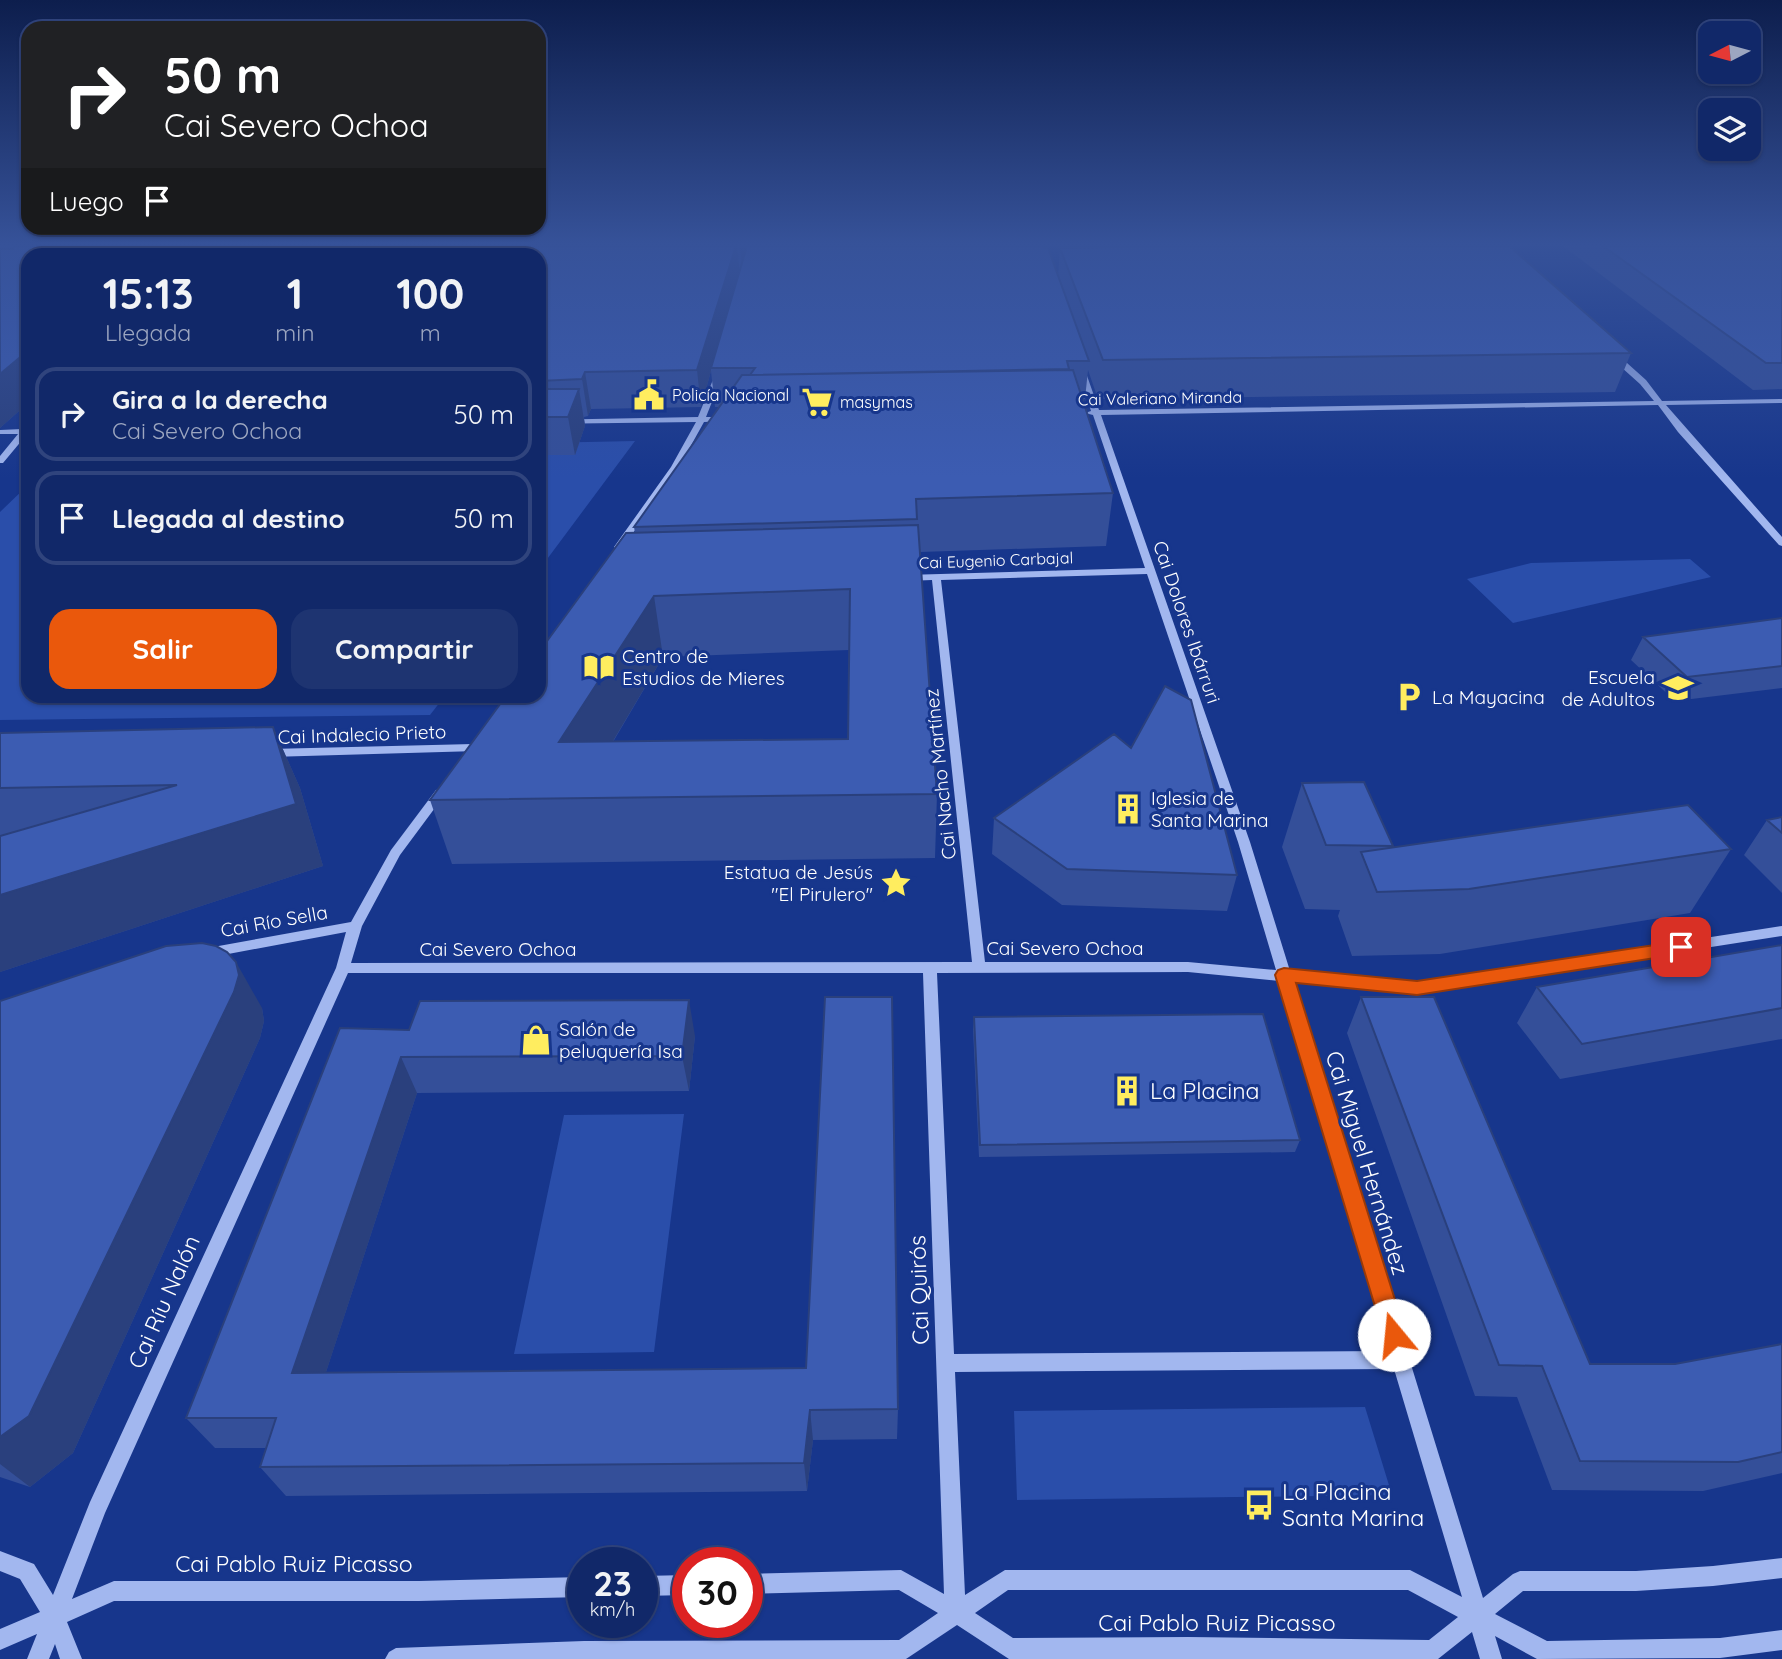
<!DOCTYPE html>
<html lang="es">
<meta charset="utf-8">
<style>
:root{--surface:#112869;--page:#1e3471;--text:#f1f3f6;--muted:#9ca6c0;--line:#30447d;--accent:#ea580c}
body{margin:0;font-family:Quicksand,sans-serif;background:var(--page);color:var(--text);height:100vh;display:flex;flex-direction:column;font-size:26px;white-space:nowrap}
*{box-sizing:border-box;margin:0}
p{font-size:23px;color:var(--muted)}
.icon{flex:none;width:38px;height:38px;fill:none;stroke:currentColor;stroke-width:2;stroke-linecap:round;stroke-linejoin:round}
.map{position:relative;flex:1;overflow:hidden}
.panel{position:absolute;left:21px;top:248px;width:525px;height:455px;display:flex;flex-direction:column;background:var(--surface);border-radius:21px;box-shadow:0 2px 5px #0004,0 0 0 2px var(--line)}
.panel>*{flex:none}
.top-card{position:absolute;left:21px;top:21px;width:525px;height:214px;border-radius:21px;box-shadow:0 2px 5px #0004,0 0 0 2px var(--line);background:#202124;color:#fff;overflow:hidden}
.needle{width:46px;rotate:264deg}
.controls{position:absolute;left:1698px;top:21px;display:grid;gap:14px}
.controls a{display:grid;place-items:center;width:63px;height:63px;border-radius:14px;background:var(--surface);box-shadow:0 2px 5px #0004,0 0 0 2px var(--line);font-size:35px}
.speed{position:absolute;left:567px;top:1547px;display:flex;gap:14px;font-size:35px;font-weight:700;text-align:center}
.speed>*{display:grid;place-content:center;width:91px;height:91px;border-radius:50%;background:var(--surface);box-shadow:0 2px 5px #0004,0 0 0 2px var(--line);line-height:1}
.speed small{font-size:18px;font-weight:400}
.speed .limit{border:10px solid #d22;background:#fff;color:#111}
.pin{position:absolute;display:grid;place-items:center;width:60px;height:60px;color:#fff;margin:-30px;border-radius:14px;box-shadow:0 4px 10px #0006}
.me{position:absolute;width:77px;margin:-38px;rotate:343deg;stroke-linejoin:round;filter:drop-shadow(0 0 5px #0008)}
.turn{display:flex;align-items:center;gap:24px;height:147px;padding:0 28px;font-size:32px}
.turn .icon{width:91px;height:91px;stroke-width:2.5}
.turn b{display:block;font-size:49px;line-height:60px}
.then{display:flex;align-items:center;height:66px;padding:0 28px;background:#0003;gap:14px;font-size:26px}
.eta{display:flex;justify-content:space-evenly;align-items:center;height:119px;text-align:center}
.eta b{font-size:42px;font-weight:800;line-height:49px}
.button{display:flex;gap:14px;margin-top:auto;padding:14px 28px}
.button a{flex:1;height:80px;border-radius:21px;background:var(--accent);color:#fff;font-size:28px;font-weight:800;line-height:80px;text-align:center}
.button a+a{background:var(--page);color:var(--text)}
ul{padding:0;list-style:none}
li{display:flex;align-items:center;gap:21px;height:94px;margin:0 14px 10px;padding:0 14px;border:4px solid var(--line);border-radius:21px}
li div{flex:1}
li b{display:block;font-size:26px}
li em{font-style:normal}
.map>svg:first-child{display:block}
</style>
<div class="map">
<svg width="1782" height="1659" viewBox="0 0 1782 1659">
<rect width="100%" height="100%" fill="#17368c"/>
<path fill="#2a4eaa" d="M 635,441 L 539,570 L 539,443 Z
M 28,485 L 28,696 L 444,697 L 430,715 L 0,720 L 0,512 Z
M 1690,559 L 1711,577 L 1513,623 L 1467,579 L 1531,563 Z
M 684,1114 L 654,1352 L 514,1354 L 564,1115 Z
M 1365,1407 L 1392,1495 L 1017,1500 L 1014,1411 Z"/>
<g fill="none" stroke-linecap="round" stroke-linejoin="round">
<path fill="#a2b7ef" fill-rule="evenodd" d="M 1611,354 L 1617,354 L 1646,380 L 1662,401 L 1782,399 L 1782,403 L 1666,405 L 1782,537 L 1782,546 L 1779,545 L 1678,432 L 1658,405 L 1101,415 L 1250,842 L 1290,971 L 1417,983 L 1782,926 L 1782,936 L 1417,993 L 1293,982 L 1483,1598 L 1513,1574 L 1520,1571 L 1636,1571 L 1713,1566 L 1782,1558 L 1782,1578 L 1713,1586 L 1636,1591 L 1523,1591 L 1495,1614 L 1547,1641 L 1720,1638 L 1782,1630 L 1782,1650 L 1720,1658 L 1537,1659 L 1495,1636 L 1502,1659 L 1480,1659 L 1472,1632 L 1438,1659 L 1009,1659 L 957,1625 L 906,1659 L 385,1659 L 389,1652 L 396,1648 L 584,1641 L 899,1640 L 938,1613 L 899,1590 L 747,1594 L 747,1574 L 901,1570 L 944,1594 L 923,973 L 348,973 L 105,1513 L 72,1599 L 114,1581 L 419,1581 L 583,1577 L 583,1597 L 419,1601 L 114,1601 L 67,1622 L 82,1659 L 60,1659 L 55,1644 L 49,1659 L 27,1659 L 37,1634 L 0,1650 L 0,1629 L 40,1612 L 20,1579 L 0,1571 L 0,1551 L 34,1564 L 53,1595 L 90,1502 L 336,968 L 346,932 L 207,958 L 202,957 L 200,953 L 202,949 L 351,922 L 391,850 L 436,790 L 440,789 L 446,793 L 400,855 L 362,926 L 351,963 L 972,962 L 932,580 L 906,581 L 901,578 L 906,575 L 1145,568 L 1093,415 L 1085,413 L 1091,411 L 1078,368 L 1085,370 L 1099,410 L 1654,401 L 1640,384 L 1611,358 ZM 1147,574 L 1238,842 L 1276,970 L 1188,962 L 985,962 L 941,580 ZM 1188,972 L 1279,981 L 1389,1351 L 954,1354 L 937,973 ZM 1394,1369 L 1462,1597 L 1410,1570 L 1005,1570 L 965,1595 L 955,1372 ZM 1008,1590 L 1408,1590 L 1458,1617 L 1429,1640 L 1188,1637 L 1013,1638 L 975,1613 Z
M 714,377 L 721,379 L 706,417 L 728,417 L 732,419 L 728,421 L 704,422 L 679,467 L 622,549 L 616,549 L 614,547 L 671,467 L 696,422 L 539,424 L 539,420 L 698,417 Z
M 25,425 L 28,425 L 28,433 L 3,463 L 0,463 L 0,456 L 18,434 L 0,434 L 0,430 L 22,429 Z
M 473,744 L 477,745 L 479,748 L 477,751 L 270,757 L 264,753 L 270,749 Z
M 688,1575 L 688,1595 L 642,1596 L 642,1576 Z"/>
</g>
<path fill="#344f99" fill-rule="evenodd" d="M 0,246 L 1036,246 L 1058,276 L 1060,248 L 1631,353 L 1615,392 L 1098,399 L 1088,370 L 1085,399 L 1083,399 L 1113,493 L 1106,546 L 920,552 L 937,794 L 935,858 L 452,864 L 430,800 L 635,533 L 634,527 L 720,407 L 715,407 L 711,371 L 701,407 L 591,409 L 588,416 L 584,417 L 585,426 L 575,455 L 539,455 L 539,256 L 28,256 L 28,403 L 0,428 ZM 849,650 L 848,739 L 613,742 L 663,657 Z
M 1563,246 L 1782,246 L 1782,389 L 1753,390 Z
M 1782,618 L 1782,688 L 1675,701 L 1631,660 L 1643,637 Z
M 273,727 L 300,788 L 323,866 L 0,972 L 0,733 Z
M 1302,783 L 1393,846 L 1392,848 L 1731,849 L 1690,913 L 1440,954 L 1352,956 L 1338,916 L 1340,910 L 1305,909 L 1282,847 Z
M 1782,817 L 1782,893 L 1744,855 L 1767,820 Z
M 994,818 L 1237,875 L 1227,911 L 1062,905 L 992,854 Z
M 1782,945 L 1782,1039 L 1560,1079 L 1517,1023 L 1537,987 Z
M 1361,997 L 1590,1364 L 1675,1364 L 1782,1344 L 1782,1473 L 1703,1491 L 1552,1490 L 1517,1397 L 1475,1396 L 1347,1033 Z
M 0,1001 L 262,1008 L 264,1021 L 260,1038 L 73,1453 L 30,1487 L 0,1477 Z
M 974,1017 L 1300,1140 L 1295,1152 L 979,1157 L 973,1029 Z
M 340,1028 L 695,1036 L 689,1091 L 417,1093 L 326,1372 L 898,1409 L 897,1439 L 813,1440 L 807,1491 L 286,1496 L 260,1467 L 266,1448 L 215,1448 L 186,1418 Z"/>
<path fill="#2a407d" d="M 736,246 L 737,246 L 740,275 L 711,368 L 711,371 L 701,407 L 697,370 Z
M 740,246 L 749,246 L 742,265 Z
M 25,353 L 28,359 L 28,403 L 0,428 L 0,374 Z
M 585,372 L 591,409 L 588,416 L 582,379 Z
M 579,389 L 585,426 L 575,455 L 568,417 Z
M 654,596 L 663,657 L 579,798 L 559,742 Z
M 273,727 L 300,788 L 323,866 L 0,972 L 0,895 Z
M 236,962 L 262,1008 L 264,1021 L 260,1038 L 73,1453 L 30,1487 L 0,1464 L 0,1437 Z
M 689,1000 L 695,1036 L 689,1091 L 682,1056 Z
M 401,1057 L 417,1093 L 316,1403 L 292,1373 Z
M 810,1410 L 813,1440 L 807,1491 L 804,1463 Z"/>
<path fill="#3c5cb2" stroke="#2a407d" stroke-width="2" fill-rule="evenodd" d="M 14,246 L 736,246 L 697,370 L 585,372 L 582,379 L 539,381 L 539,256 L 28,256 L 28,356 L 25,353 L 0,374 L 0,249 L 13,249 Z
M 747,246 L 1036,246 L 1048,248 L 1089,361 L 1067,361 L 1069,369 L 750,375 L 755,368 L 711,368 Z
M 1179,246 L 1509,246 L 1631,353 L 1103,360 L 1060,248 Z
M 1603,246 L 1782,246 L 1782,363 L 1766,363 Z
M 1073,370 L 1113,493 L 916,499 L 917,519 L 634,527 L 742,375 Z
M 539,389 L 579,389 L 568,417 L 539,417 Z
M 918,525 L 937,794 L 430,800 L 506,696 L 539,696 L 539,652 L 626,533 ZM 850,589 L 848,739 L 559,742 L 654,596 Z
M 1782,618 L 1782,666 L 1687,677 L 1643,637 Z
M 1165,686 L 1191,700 L 1237,875 L 1067,869 L 994,818 L 1114,734 L 1131,748 Z
M 273,727 L 296,804 L 0,895 L 0,836 L 177,785 L 0,788 L 0,733 Z
M 1364,782 L 1393,846 L 1326,845 L 1302,783 Z
M 1688,805 L 1731,849 L 1469,889 L 1377,892 L 1361,852 Z
M 1782,817 L 1782,833 L 1767,820 Z
M 202,943 L 216,946 L 227,952 L 236,962 L 239,975 L 234,992 L 29,1416 L 0,1437 L 0,1001 L 166,946 Z
M 1782,945 L 1782,1008 L 1582,1044 L 1537,987 Z
M 825,997 L 892,997 L 898,1409 L 810,1410 L 804,1463 L 260,1467 L 276,1418 L 186,1418 L 340,1028 L 409,1030 L 420,1001 L 689,1000 L 682,1056 L 401,1057 L 292,1373 L 806,1368 Z
M 1361,997 L 1434,997 L 1590,1364 L 1675,1364 L 1782,1344 L 1782,1452 L 1738,1462 L 1580,1461 L 1542,1366 L 1499,1365 Z
M 1263,1014 L 1300,1140 L 980,1145 L 974,1017 Z"/>
<linearGradient id="sky" x2="0" y2="1"><stop stop-color="#0d1e4d"/><stop offset="0.51" stop-color="#365299"/><stop offset="1" stop-color="#365299" stop-opacity="0"/></linearGradient>
<rect width="1782" height="478" fill="url(#sky)"/>
<path fill="#ea580c" stroke="#983908" stroke-width="2" d="M 1681,941 L 1687,943 L 1690,947 L 1687,952 L 1681,954 L 1417,995 L 1296,983 L 1406,1335 L 1403,1343 L 1394,1346 L 1386,1343 L 1275,975 L 1278,970 L 1284,968 L 1417,981 Z"/>
<defs>
<g id="civic-bare" transform="scale(2.415)"><path d="M-.6-6.5H3V-4.5H.6V-3L4-1V1h2V6H-6V1h2V-1L-.6-3ZM-1.2 2.5V6h2.4V2.5Z" fill="#ffed5f" stroke="#17368c" stroke-width="2.5" paint-order="stroke"/></g>
<g id="supermarket-bare" transform="scale(2.415)"><path d="M-6-5.5h2.5l.6 2H6L4.5 2H-2.5L-4.4-4H-6ZM-1.5 3.2a1.3 1.3 0 1 0 .1 0ZM3 3.2a1.3 1.3 0 1 0 .1 0Z" fill="#ffed5f" stroke="#17368c" stroke-width="2.5" paint-order="stroke"/></g>
<g id="library-bare" transform="scale(2.415)"><path d="M-6-4Q-3-5.5-.7-3.5V5Q-3 3-6 4ZM6-4Q3-5.5 .7-3.5V5Q3 3 6 4Z" fill="#ffed5f" stroke="#17368c" stroke-width="2.5" paint-order="stroke"/></g>
<g id="school-bare" transform="scale(2.415)"><path d="M0-5L7-2L0 1L-7-2ZM-4 1L0 2.5L4 1V4Q0 6-4 4Z" fill="#ffed5f" stroke="#17368c" stroke-width="2.5" paint-order="stroke"/></g>
<g id="parking-bare" transform="scale(2.415)"><path d="M-3.5-5.5H1a3.5 3.5 0 0 1 0 7H-1V5.5H-3.5ZM-1-3.4V-.6H.8a1.4 1.4 0 0 0 0-2.8Z" fill="#ffed5f" stroke="#17368c" stroke-width="2.5" paint-order="stroke"/></g>
<g id="building-bare" transform="scale(2.415)"><path d="M-4-6H4V6H1V3H-1V6H-4ZM-2.5-4.3h1.7v1.8h-1.7ZM.8-4.3h1.7v1.8H.8ZM-2.5-1h1.7V.8h-1.7ZM.8-1h1.7V.8H.8Z" fill="#ffed5f" stroke="#17368c" stroke-width="2.5" paint-order="stroke"/></g>
<g id="sight-bare" transform="scale(2.415)"><path d="M0-6L1.8-2.2L6-1.7L2.9 1.2L3.7 5.4L0 3.3L-3.7 5.4L-2.9 1.2L-6-1.7L-1.8-2.2Z" fill="#ffed5f" stroke="#17368c" stroke-width="2.5" paint-order="stroke"/></g>
<g id="shop-bare" transform="scale(2.415)"><path d="M-5-2.5h2.3a2.7 3.5 0 0 1 5.4 0H5L5.5 6h-11ZM-1.5-2.5h3a1.5 2.3 0 0 0-3 0Z" fill="#ffed5f" stroke="#17368c" stroke-width="2.5" paint-order="stroke"/></g>
<g id="bus-bare" transform="scale(2.415)"><path d="M-5-6H5V4H4V6H2V4H-2V6H-4V4H-5ZM-3.5-4V0h7V-4ZM-3.5 1.2v1.5H-2V1.2ZM2 1.2v1.5H3.5V1.2Z" fill="#ffed5f" stroke="#17368c" stroke-width="2.5" paint-order="stroke"/></g>
</defs>
<g fill-rule="evenodd">
<use href="#civic-bare" x="649" y="395"/>
<use href="#supermarket-bare" x="817" y="402"/>
<use href="#library-bare" x="599" y="667"/>
<use href="#school-bare" x="1678" y="688"/>
<use href="#parking-bare" x="1409" y="697"/>
<use href="#building-bare" x="1128" y="809"/>
<use href="#sight-bare" x="896" y="883"/>
<use href="#shop-bare" x="536" y="1040"/>
<use href="#building-bare" x="1127" y="1091"/>
<use href="#bus-bare" x="1259" y="1505"/>
</g>
<g text-anchor="middle" stroke-width="6" stroke-linejoin="round" paint-order="stroke">
<g font-size="16" fill="#fff" stroke="#17368c" text-anchor="start">
<text x="672" y="401">Policía Nacional</text>
<text x="840" y="408">masymas</text>
</g>
<g font-size="16" fill="#fff" stroke="#17368c">
<text transform="translate(1160 398) rotate(-1)" y="6">Cai Valeriano Miranda</text>
<text transform="translate(996 560) rotate(-2)" y="6">Cai Eugenio Carbajal</text>
</g>
<g font-size="19" fill="#fff" stroke="#17368c">
<text transform="translate(1187 622) rotate(71)" y="7">Cai Dolores Ibárruri</text>
<text transform="translate(362 734) rotate(-2)" y="7">Cai Indalecio Prieto</text>
<text transform="translate(940 774) rotate(-96)" y="7">Cai Nacho Martínez</text>
<text transform="translate(274 921) rotate(-10)" y="7">Cai Río Sella</text>
<text x="1065" y="955">Cai Severo Ochoa</text>
<text x="498" y="956">Cai Severo Ochoa</text>
</g>
<g font-size="19" fill="#fff" stroke="#17368c" text-anchor="start">
<text x="622" y="663">Centro de<tspan x="622" dy="22">Estudios de Mieres</tspan></text>
<text x="1655" y="684" text-anchor="end">Escuela<tspan x="1655" dy="22">de Adultos</tspan></text>
<text x="1432" y="704">La Mayacina</text>
<text x="1151" y="805">Iglesia de<tspan x="1151" dy="22">Santa Marina</tspan></text>
<text x="873" y="879" text-anchor="end">Estatua de Jesús<tspan x="873" dy="22">"El Pirulero"</tspan></text>
<text x="559" y="1036">Salón de<tspan x="559" dy="22">peluquería Isa</tspan></text>
</g>
<g font-size="23" fill="#fff" stroke="#17368c" text-anchor="start">
<text x="1150" y="1099">La Placina</text>
<text x="1282" y="1500">La Placina<tspan x="1282" dy="26">Santa Marina</tspan></text>
</g>
<g font-size="23" fill="#fff" stroke="#17368c">
<text transform="translate(1367 1163) rotate(73)" y="8">Cai Miguel Hernández</text>
<text transform="translate(919 1290) rotate(-92)" y="8">Cai Quirós</text>
<text transform="translate(164 1302) rotate(-66)" y="8">Cai Ríu Nalón</text>
<text x="294" y="1572">Cai Pablo Ruiz Picasso</text>
<text x="1217" y="1631">Cai Pablo Ruiz Picasso</text>
</g>
</g>
</svg>
<div class="controls">
<a><svg class="needle" viewBox="-14 -14 28 28"><path d="M0-13l5 13h-10z" fill="#e53935"/><path d="M0 13l5-13h-10z" fill="#9ca6c0"/></svg></a>
<a><svg class="icon" aria-label="layers" viewBox="0 0 24 24"><path d="M12 4l9 5-9 5-9-5zM3 14l9 5 9-5"/></svg></a>
</div>
<div class="speed"><div>23<small>km/h</small></div><div class="limit">30</div></div>
<div class="pin" style="left:1681px;top:947px;background:#d93025"><svg class="icon" aria-label="arrive" viewBox="0 0 24 24"><path d="M6 21V4h12l-3 4 3 4H6"/></svg></div>
<svg class="me" style="left:1394px;top:1335px" viewBox="-20 -20 40 40"><circle r="19" fill="#fff"/><path d="M0-13L10 11 0 6-10 11z" fill="#ea580c"/></svg>
<div class="top-card">
<div class="turn"><svg class="icon" aria-label="right" viewBox="0 0 24 24"><path d="M7 20v-9h11M14 6l5 5-5 5"/></svg><div><b>50 m</b>Cai Severo Ochoa</div></div>
<div class="then">Luego<svg class="icon" aria-label="arrive" viewBox="0 0 24 24"><path d="M6 21V4h12l-3 4 3 4H6"/></svg></div>
</div>
<section class="panel">
<div class="eta">
<div><b>15:13</b><p>Llegada</p></div>
<div><b>1</b><p>min</p></div>
<div><b>100</b><p>m</p></div>
</div>
<ul>
<li><svg class="icon" aria-label="right" viewBox="0 0 24 24"><path d="M7 20v-9h11M14 6l5 5-5 5"/></svg><div><b>Gira a la derecha</b><p>Cai Severo Ochoa</p></div><em>50 m</em></li>
<li><svg class="icon" aria-label="arrive" viewBox="0 0 24 24"><path d="M6 21V4h12l-3 4 3 4H6"/></svg><div><b>Llegada al destino</b></div><em>50 m</em></li>
</ul>
<div class="button"><a>Salir</a><a>Compartir</a></div>
</section>
</div>
